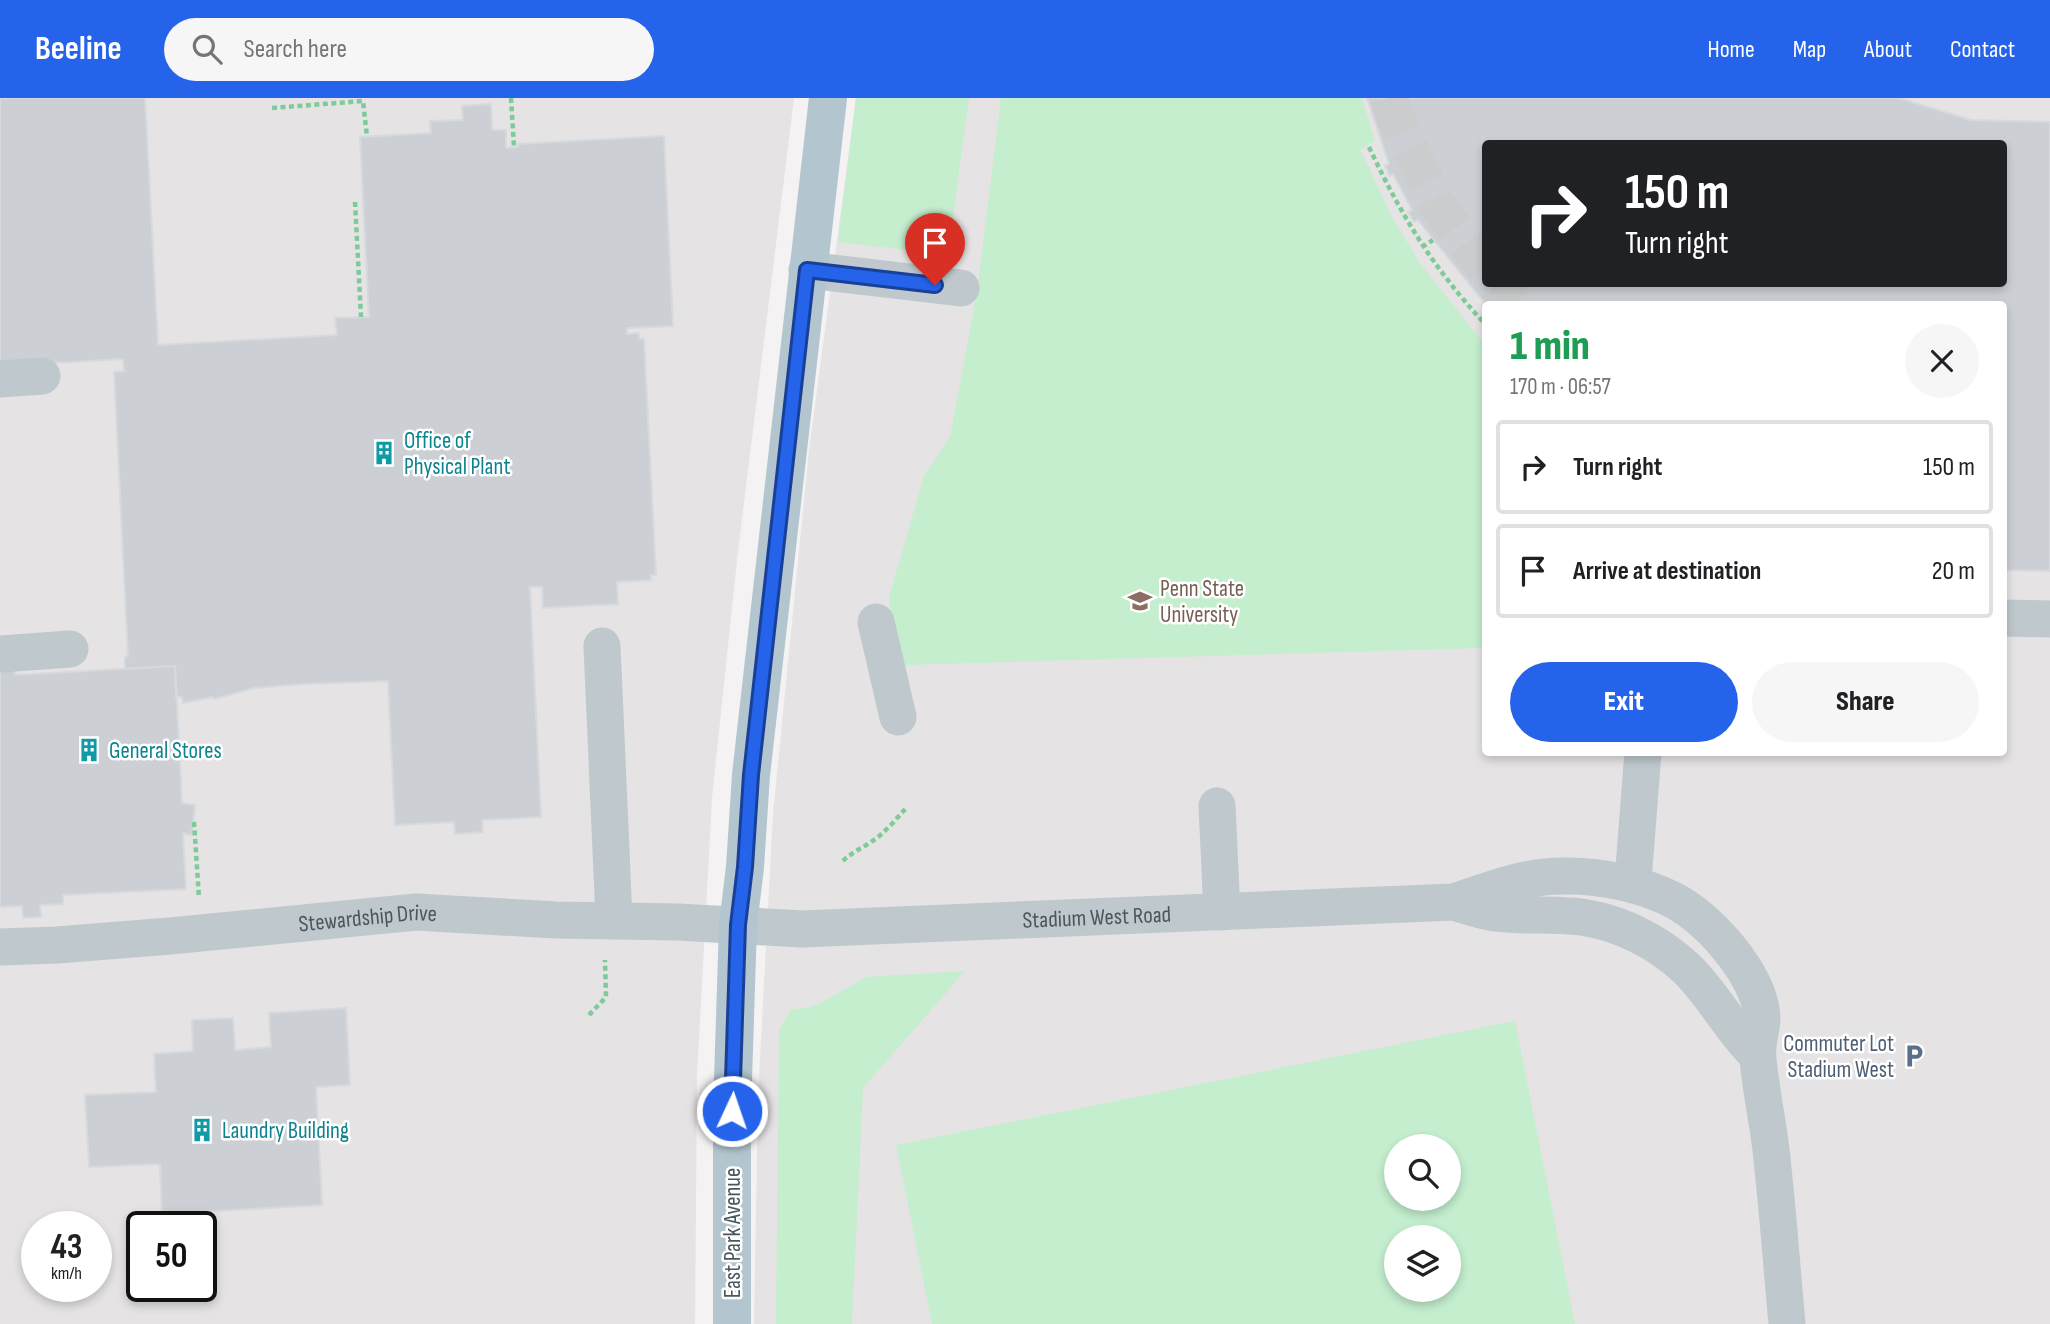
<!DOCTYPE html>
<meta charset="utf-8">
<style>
:root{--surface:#fff;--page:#f6f6f6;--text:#202124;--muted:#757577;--line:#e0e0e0;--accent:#2563eb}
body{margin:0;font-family:"Sofia Sans Condensed",sans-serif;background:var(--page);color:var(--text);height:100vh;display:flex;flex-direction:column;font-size:26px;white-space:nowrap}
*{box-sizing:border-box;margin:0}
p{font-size:23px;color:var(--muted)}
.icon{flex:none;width:38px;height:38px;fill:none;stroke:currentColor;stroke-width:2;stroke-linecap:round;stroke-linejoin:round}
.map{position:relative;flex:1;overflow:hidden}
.panel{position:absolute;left:1482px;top:203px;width:525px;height:455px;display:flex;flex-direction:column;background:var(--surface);border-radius:7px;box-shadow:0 4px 10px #0003}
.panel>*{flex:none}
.top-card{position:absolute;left:1482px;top:42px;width:525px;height:147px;border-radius:7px;box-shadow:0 4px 10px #0003;background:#202124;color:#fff;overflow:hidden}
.tools{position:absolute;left:1384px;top:1036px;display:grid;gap:14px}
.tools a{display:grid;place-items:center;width:77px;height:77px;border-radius:50%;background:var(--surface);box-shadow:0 4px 10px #0003;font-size:35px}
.speed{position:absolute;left:21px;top:1113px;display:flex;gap:14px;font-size:35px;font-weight:700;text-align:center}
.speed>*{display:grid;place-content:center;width:91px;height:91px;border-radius:50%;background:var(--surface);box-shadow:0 4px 10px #0003;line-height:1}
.speed small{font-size:18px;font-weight:400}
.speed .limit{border:4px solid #111;border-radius:10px;background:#fff;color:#111}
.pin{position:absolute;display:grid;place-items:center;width:60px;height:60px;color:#fff;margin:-72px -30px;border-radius:50% 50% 50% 0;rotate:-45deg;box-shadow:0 0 7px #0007}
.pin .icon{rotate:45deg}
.me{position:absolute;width:77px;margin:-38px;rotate:3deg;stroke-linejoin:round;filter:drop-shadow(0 0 5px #0008)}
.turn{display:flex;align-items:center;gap:24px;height:147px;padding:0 28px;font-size:32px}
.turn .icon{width:91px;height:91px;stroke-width:2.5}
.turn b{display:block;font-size:49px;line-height:60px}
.round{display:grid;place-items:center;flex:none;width:74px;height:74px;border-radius:37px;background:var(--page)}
.head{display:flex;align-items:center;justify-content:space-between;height:119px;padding:0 28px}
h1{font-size:42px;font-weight:800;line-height:52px;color:#1e9e55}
.button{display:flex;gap:14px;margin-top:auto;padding:14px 28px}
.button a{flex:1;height:80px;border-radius:42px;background:var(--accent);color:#fff;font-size:28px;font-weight:800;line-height:80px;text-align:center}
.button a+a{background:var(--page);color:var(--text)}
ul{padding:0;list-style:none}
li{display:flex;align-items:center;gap:21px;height:94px;margin:0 14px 10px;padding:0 14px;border:4px solid var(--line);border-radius:7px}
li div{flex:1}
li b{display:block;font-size:26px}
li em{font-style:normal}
header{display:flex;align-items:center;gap:42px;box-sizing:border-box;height:98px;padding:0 35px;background:var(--accent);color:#fff}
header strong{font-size:33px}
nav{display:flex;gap:38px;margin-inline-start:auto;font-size:24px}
.search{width:490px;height:63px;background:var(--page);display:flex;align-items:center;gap:18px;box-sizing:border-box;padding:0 24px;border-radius:38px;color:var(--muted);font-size:26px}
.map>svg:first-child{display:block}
</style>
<header>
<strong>Beeline</strong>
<div class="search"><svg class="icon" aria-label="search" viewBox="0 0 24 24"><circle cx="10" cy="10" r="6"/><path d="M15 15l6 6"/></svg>Search here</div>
<nav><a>Home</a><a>Map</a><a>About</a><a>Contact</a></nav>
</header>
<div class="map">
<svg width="2050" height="1226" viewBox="0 0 2050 1226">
<rect width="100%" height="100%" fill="#f4f2f2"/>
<path fill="#e5e3e3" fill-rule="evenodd" d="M 0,0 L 794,0 L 737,462 L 712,700 L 697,978 L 695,1226 L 0,1226 ZM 37,1129 L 96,1129 L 96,1188 L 37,1188 ZM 142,1129 L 201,1129 L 201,1188 L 142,1188 Z
M 856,0 L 2050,0 L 2050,1226 L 754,1226 L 758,999 L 773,716 L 809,352 ZM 1486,46 L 2004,46 L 2004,186 L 1486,186 ZM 1486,206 L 2004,206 L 2004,654 L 1486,654 ZM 1396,1048 L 1449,1048 L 1449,1101 L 1396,1101 ZM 1396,1139 L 1449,1139 L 1449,1192 L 1396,1192 Z"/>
<path fill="#c4eece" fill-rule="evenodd" d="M 856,0 L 969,0 L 951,134 L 942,148 L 924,154 L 838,144 Z
M 1001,0 L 1362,0 L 1375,43 L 1360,51 L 1392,119 L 1419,164 L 1481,242 L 1486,239 L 1486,557 L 1481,550 L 905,567 L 893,550 L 889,499 L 924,378 L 950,339 L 977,194 Z
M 965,873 L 863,990 L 852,1226 L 776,1226 L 779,932 L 791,911 L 807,910 L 821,905 L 866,879 Z
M 1515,923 L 1575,1226 L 932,1226 L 896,1047 ZM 1449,1048 L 1449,1101 L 1396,1101 L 1396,1048 ZM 1449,1139 L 1449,1192 L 1396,1192 L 1396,1139 Z"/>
<path fill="#ccd0d4" stroke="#d6d9dd" stroke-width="2" fill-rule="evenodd" d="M 0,0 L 145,0 L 158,247 L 337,237 L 335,220 L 369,219 L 360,39 L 431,35 L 430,23 L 463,22 L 462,8 L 491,6 L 492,32 L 506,32 L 506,50 L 518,49 L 518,46 L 664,38 L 673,228 L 627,230 L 627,236 L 639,235 L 639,241 L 644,241 L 656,477 L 651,477 L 651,482 L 617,484 L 618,506 L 543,510 L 542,489 L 530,489 L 541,719 L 482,722 L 483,734 L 455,736 L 454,724 L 395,727 L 388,583 L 303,586 L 254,590 L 214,601 L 213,599 L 183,605 L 182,599 L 176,599 L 175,568 L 125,571 L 125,559 L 128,558 L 114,274 L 124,273 L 123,261 L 0,268 Z
M 1367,0 L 1899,0 L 1971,22 L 2050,24 L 2050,473 L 2004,472 L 2004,206 L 1486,207 L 1418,122 L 1414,124 L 1408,114 L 1412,112 L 1393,76 L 1390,78 L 1385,68 L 1389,66 ZM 1486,46 L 2004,46 L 2004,186 L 1486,186 Z
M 14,564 L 15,577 L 175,568 L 182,705 L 195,707 L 192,737 L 183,735 L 186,791 L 63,797 L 63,806 L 40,807 L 41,819 L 23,820 L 22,808 L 0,809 L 0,565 Z
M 346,910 L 350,987 L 316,989 L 322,1107 L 162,1116 L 160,1066 L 89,1069 L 85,997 L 156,994 L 154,956 L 193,953 L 192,922 L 233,920 L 235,952 L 271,949 L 269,915 Z"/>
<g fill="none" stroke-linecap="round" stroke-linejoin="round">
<path stroke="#cacccd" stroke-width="37" stroke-dasharray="37 18" stroke-linecap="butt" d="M 1389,0 L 1393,14 L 1438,108 L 1486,170
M 1497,186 L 1514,206"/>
<path stroke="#7dcb99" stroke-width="4.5" stroke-dasharray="5 3.5" stroke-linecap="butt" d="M 511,0 L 514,49
M 272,10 L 363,3 L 367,39
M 1369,49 C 1402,119 1433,170 1486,227
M 355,104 L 361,219
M 1422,149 L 1433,142
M 194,724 L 199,800
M 843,763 C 852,754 861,751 871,744 C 885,735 896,721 907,709
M 589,917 L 606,899 L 605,862"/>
<g stroke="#bec8cd" stroke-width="37">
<path d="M 807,172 L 961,190"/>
<path d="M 0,281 L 42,278"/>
<path d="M 2004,520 L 2050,521"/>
<path d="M 876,524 L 898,619"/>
<path d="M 602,548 L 614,821"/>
<path d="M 0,556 L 70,551"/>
<path d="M 1217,708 L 1222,814"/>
<path d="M 1625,784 L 1634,770 L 1643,654"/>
<path d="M 1454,804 C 1467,808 1481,813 1495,815 C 1525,819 1557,815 1587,820 C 1623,826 1659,845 1686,870 C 1714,897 1730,931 1757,957"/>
<path id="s1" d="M 0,849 L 57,847 L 170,838 L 416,814 L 556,822 L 678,824 L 802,831 L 1454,804 C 1489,792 1524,778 1562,778 C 1598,777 1643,786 1675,803 C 1708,821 1745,863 1758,899 C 1768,928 1755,937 1758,961 C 1761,995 1769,1028 1772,1061 C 1778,1116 1782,1171 1787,1226"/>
</g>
<path stroke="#b3c5ce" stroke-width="38" d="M 732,1226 L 732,1013 L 738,827 L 745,769 L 751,677 L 828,0"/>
</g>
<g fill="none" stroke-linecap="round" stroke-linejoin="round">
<g stroke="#184099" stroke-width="18">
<path id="route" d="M 732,1013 L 738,827 L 745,769 L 751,677 L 807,172 L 935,187"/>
</g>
<use href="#route" stroke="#2563eb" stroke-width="12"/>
</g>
<defs>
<g id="building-bare" transform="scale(1.89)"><path d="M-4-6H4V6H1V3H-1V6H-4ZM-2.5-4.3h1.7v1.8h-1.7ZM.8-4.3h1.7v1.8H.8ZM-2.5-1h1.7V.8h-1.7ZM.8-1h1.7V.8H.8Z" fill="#0f9aa8" stroke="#fff" stroke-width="2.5" paint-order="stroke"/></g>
<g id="university-bare" transform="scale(1.89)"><path d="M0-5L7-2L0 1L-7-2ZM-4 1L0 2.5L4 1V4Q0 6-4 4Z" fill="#8d6e63" stroke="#fff" stroke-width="2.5" paint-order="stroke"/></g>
<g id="parking-bare" transform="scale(1.89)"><path d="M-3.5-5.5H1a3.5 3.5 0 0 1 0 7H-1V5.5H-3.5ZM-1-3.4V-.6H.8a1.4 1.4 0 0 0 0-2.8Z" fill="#5c6f8a" stroke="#fff" stroke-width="2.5" paint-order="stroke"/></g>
</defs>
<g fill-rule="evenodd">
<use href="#building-bare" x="384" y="355"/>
<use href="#university-bare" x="1140" y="503"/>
<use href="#building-bare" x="89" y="652"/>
<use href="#parking-bare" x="1914" y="958"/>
<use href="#building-bare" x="202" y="1032"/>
</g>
<g text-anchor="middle" stroke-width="5" stroke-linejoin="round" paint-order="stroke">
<g font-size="23" fill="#0d838f" stroke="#fff" text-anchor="start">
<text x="404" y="350">Office of<tspan x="404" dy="26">Physical Plant</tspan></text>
<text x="109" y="660">General Stores</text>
<text x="222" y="1040">Laundry Building</text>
</g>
<g font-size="23" fill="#785e54" stroke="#fff" text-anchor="start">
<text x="1160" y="498">Penn State<tspan x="1160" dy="26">University</tspan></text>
</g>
<g font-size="23" fill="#4a585e" stroke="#fff">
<text dy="8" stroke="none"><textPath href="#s1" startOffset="1099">Stadium West Road</textPath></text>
<text dy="8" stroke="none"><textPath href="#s1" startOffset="369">Stewardship Drive</textPath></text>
<text transform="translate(732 1135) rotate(-90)" y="8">East Park Avenue</text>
</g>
<g font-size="23" fill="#4e5e75" stroke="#fff" text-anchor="end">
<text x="1894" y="953">Commuter Lot<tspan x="1894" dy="26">Stadium West</tspan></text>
</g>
</g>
</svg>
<div class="tools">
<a><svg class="icon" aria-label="search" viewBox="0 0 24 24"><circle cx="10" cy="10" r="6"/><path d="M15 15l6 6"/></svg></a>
<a><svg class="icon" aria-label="layers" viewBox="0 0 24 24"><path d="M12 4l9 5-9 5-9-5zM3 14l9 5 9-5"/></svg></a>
</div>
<div class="speed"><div>43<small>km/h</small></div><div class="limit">50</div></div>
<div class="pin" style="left:935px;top:187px;background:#d93025"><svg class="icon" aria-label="arrive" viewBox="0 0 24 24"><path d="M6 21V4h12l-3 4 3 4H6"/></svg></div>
<svg class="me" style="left:732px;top:1013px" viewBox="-20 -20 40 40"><circle r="17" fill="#2563eb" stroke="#fff" stroke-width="3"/><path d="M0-11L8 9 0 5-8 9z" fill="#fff"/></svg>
<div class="top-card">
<div class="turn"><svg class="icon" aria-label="right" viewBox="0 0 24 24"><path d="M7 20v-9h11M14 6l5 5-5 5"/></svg><div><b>150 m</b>Turn right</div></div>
</div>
<section class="panel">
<div class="head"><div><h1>1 min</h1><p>170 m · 06:57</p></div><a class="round"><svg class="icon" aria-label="close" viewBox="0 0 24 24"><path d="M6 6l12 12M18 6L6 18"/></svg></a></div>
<ul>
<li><svg class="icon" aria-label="right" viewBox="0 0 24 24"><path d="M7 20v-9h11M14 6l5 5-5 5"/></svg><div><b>Turn right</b></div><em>150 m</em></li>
<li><svg class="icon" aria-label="arrive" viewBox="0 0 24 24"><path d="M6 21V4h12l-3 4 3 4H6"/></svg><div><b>Arrive at destination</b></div><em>20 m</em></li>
</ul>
<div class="button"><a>Exit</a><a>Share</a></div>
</section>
</div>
